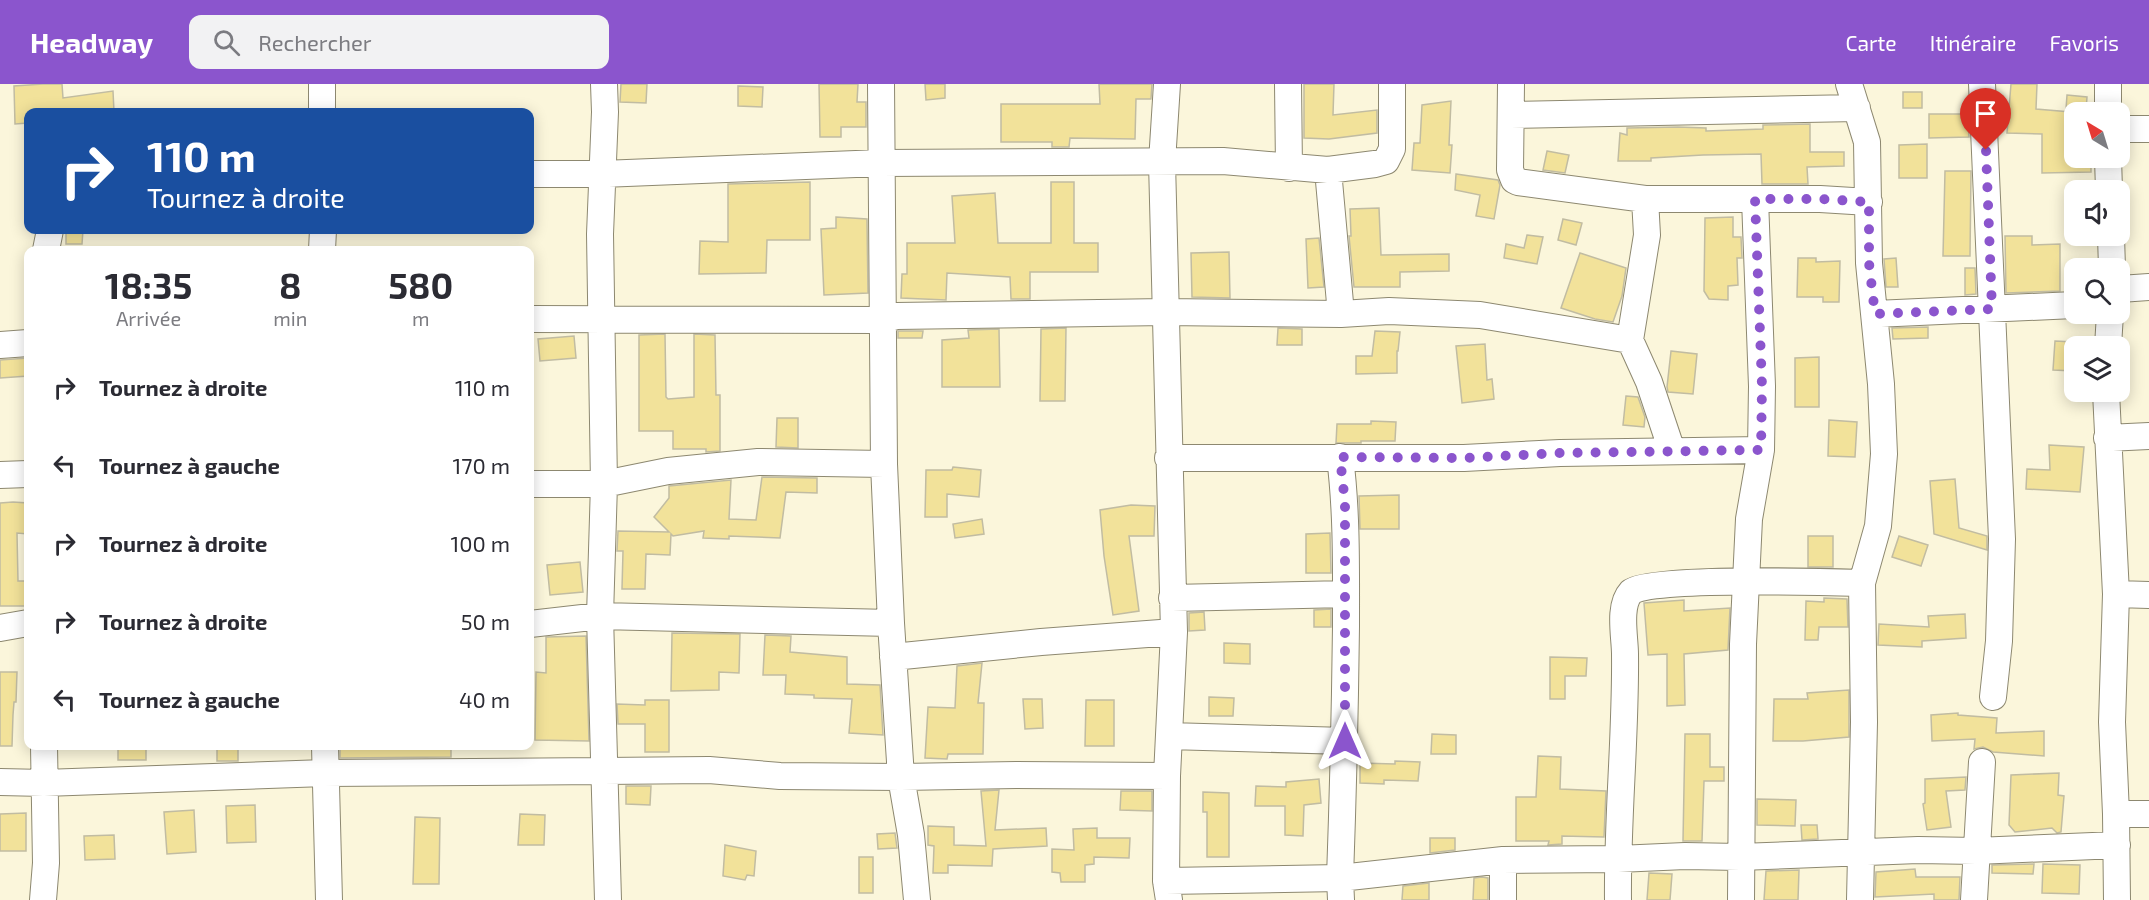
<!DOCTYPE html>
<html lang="fr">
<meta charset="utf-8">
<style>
:root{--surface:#fff;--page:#f2f2f3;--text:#2b2b33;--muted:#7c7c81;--accent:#8b55cd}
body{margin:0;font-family:"Exo 2",sans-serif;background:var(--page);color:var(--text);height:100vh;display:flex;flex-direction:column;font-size:22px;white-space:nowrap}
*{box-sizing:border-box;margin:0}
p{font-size:20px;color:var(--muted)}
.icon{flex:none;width:33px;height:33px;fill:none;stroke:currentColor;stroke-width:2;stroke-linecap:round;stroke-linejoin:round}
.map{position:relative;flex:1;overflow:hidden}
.side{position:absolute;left:24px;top:162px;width:510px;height:504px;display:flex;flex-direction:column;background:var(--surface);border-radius:12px;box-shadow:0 3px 15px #0003}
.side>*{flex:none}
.hud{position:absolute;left:24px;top:24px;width:510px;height:126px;border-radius:12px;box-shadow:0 3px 15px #0003;background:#1a4fa0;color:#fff;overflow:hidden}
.needle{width:39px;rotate:322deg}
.tools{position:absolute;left:2064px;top:18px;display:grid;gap:12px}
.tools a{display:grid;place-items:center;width:66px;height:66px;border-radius:12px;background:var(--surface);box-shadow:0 3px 15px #0003;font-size:30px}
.pin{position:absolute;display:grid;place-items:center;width:51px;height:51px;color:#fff;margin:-62px -26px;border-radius:50% 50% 50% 0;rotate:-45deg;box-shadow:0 0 6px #0007}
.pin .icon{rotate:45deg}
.me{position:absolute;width:66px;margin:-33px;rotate:0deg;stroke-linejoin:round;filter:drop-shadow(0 0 4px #0008)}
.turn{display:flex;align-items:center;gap:21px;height:126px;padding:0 24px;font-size:27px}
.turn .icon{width:78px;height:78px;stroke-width:2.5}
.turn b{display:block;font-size:42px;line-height:51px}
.eta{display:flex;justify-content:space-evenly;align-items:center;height:102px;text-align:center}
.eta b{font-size:36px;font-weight:700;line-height:42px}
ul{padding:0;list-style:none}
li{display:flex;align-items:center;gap:18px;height:78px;padding:0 24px}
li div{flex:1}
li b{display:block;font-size:22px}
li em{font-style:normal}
header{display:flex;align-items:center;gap:36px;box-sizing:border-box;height:84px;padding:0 30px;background:var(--accent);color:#fff}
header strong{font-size:28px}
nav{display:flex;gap:33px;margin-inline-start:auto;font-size:21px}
.search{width:420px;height:54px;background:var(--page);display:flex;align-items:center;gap:15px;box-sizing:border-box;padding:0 21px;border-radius:12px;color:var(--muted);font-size:22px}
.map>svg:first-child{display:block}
</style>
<header>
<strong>Headway</strong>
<div class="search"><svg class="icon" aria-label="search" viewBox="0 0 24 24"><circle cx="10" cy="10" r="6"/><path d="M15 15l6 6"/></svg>Rechercher</div>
<nav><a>Carte</a><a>Itinéraire</a><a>Favoris</a></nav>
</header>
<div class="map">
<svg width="2149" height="816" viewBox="0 0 2149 816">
<rect width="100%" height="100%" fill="#fbf6db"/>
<path fill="#f2e29a" stroke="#c1bca2" stroke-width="1.5" d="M 43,0 L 62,0 L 63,14 L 113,7 L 114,28 L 28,28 L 28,39 L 15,40 L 14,2 Z
M 621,0 L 647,0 L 646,19 L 620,18 Z
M 819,0 L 858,0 L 857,18 L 866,18 L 866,43 L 841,43 L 841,53 L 820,53 Z
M 925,0 L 945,0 L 945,14 L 926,16 Z
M 1099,0 L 1152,0 L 1151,15 L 1136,15 L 1135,55 L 1070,54 L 1069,63 L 1052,63 L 1052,58 L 1001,58 L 1001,20 L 1100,20 Z
M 1304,0 L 1334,0 L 1333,31 L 1377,26 L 1377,49 L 1329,55 L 1304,54 Z
M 2011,0 L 2037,0 L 2036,25 L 2071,28 L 2067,66 L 2074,66 L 2074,74 L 2091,74 L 2091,88 L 2042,89 L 2042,50 L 2007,49 Z
M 738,2 L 763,3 L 762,23 L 738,22 Z
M 1903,8 L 1922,8 L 1922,24 L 1903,24 Z
M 2067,11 L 2087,13 L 2086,27 L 2066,25 Z
M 1451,17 L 1449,61 L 1452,61 L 1450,89 L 1412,86 L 1414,59 L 1420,59 L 1422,21 Z
M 1929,30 L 1968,30 L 1969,53 L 1929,54 Z
M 1810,40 L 1810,68 L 1844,68 L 1844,82 L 1807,83 L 1808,100 L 1762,100 L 1761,70 L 1703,71 L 1651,74 L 1651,77 L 1618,77 L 1620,49 L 1627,51 L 1627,44 L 1678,43 L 1706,44 L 1706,47 L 1763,45 L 1763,41 Z
M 1927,60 L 1927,94 L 1899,94 L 1899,61 Z
M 1547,67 L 1569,71 L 1565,89 L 1543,86 Z
M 1945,87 L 1971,87 L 1970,172 L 1943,172 Z
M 1456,90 L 1498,96 L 1500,101 L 1494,135 L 1476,132 L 1480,111 L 1455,106 Z
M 810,98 L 810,156 L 767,156 L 766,189 L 699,190 L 700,157 L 728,158 L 728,100 Z
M 1051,98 L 1074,98 L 1074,159 L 1098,159 L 1098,188 L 1030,188 L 1030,215 L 1011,215 L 1010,193 L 947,189 L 946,216 L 901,214 L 902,190 L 907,190 L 907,159 L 955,159 L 952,112 L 995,109 L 998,159 L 1051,159 Z
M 1379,124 L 1381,171 L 1449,170 L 1449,187 L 1400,188 L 1400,203 L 1354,203 L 1349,152 L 1351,152 L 1350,125 Z
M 836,133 L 867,135 L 868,209 L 824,211 L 821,145 L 836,144 Z
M 1733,133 L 1733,153 L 1741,153 L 1742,174 L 1737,174 L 1738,201 L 1728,202 L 1728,216 L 1709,215 L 1704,207 L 1705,134 Z
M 1563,135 L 1582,139 L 1576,161 L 1558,156 Z
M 66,146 L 83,146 L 82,160 L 66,160 Z
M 1527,151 L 1543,153 L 1537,180 L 1504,174 L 1506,160 L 1524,164 Z
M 2005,152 L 2032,152 L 2032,161 L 2060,160 L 2060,207 L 2006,209 Z
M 1319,154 L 1324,203 L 1308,204 L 1306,155 Z
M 1229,168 L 1230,214 L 1192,213 L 1191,169 Z
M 1580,169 L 1626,184 L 1622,212 L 1613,238 L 1595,235 L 1561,224 Z
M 1798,174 L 1816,174 L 1816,178 L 1840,177 L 1839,218 L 1823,218 L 1823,213 L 1797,213 Z
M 1896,174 L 1898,203 L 1886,203 L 1884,175 Z
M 1965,184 L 1975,184 L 1976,210 L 1965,211 Z
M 1928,243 L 1928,254 L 1893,255 L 1892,244 Z
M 1066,244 L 1065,317 L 1040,317 L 1041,245 Z
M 1278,244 L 1302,245 L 1302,261 L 1277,261 Z
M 999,245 L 1000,303 L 942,303 L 942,256 L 969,254 L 968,246 Z
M 898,247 L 923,247 L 922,254 L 898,254 Z
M 1375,247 L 1400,248 L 1398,267 L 1397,267 L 1397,289 L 1356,290 L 1356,272 L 1372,272 Z
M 665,250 L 666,313 L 668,315 L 694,313 L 694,250 L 715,251 L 716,311 L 720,311 L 720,367 L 706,368 L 706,365 L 673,365 L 673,347 L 639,347 L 639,251 Z
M 574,252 L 576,274 L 540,277 L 538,255 Z
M 2055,257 L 2074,258 L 2074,287 L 2053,286 Z
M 1485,260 L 1487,296 L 1492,295 L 1494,315 L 1462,319 L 1456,262 Z
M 1671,267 L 1697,270 L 1693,310 L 1668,308 L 1667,303 Z
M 1819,273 L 1819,323 L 1795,323 L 1795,274 Z
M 28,274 L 28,292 L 0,294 L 0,276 Z
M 1626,312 L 1638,313 L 1645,333 L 1644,343 L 1623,341 Z
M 777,334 L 798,334 L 798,364 L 776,363 Z
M 1829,336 L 1857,338 L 1855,373 L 1828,372 Z
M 1371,337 L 1396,338 L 1395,357 L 1361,357 L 1361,359 L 1336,359 L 1337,340 L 1371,340 Z
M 2049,361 L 2084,363 L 2080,408 L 2026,405 L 2027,385 L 2050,386 Z
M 953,383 L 981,386 L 979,413 L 947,410 L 947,433 L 925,433 L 926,386 L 952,386 Z
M 762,393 L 817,394 L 817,409 L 786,408 L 780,454 L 729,452 L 729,455 L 703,454 L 704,447 L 673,452 L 671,450 L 670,471 L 646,470 L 645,505 L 622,505 L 623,467 L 617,467 L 618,447 L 669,448 L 654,433 L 669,414 L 669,402 L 731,396 L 729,435 L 756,436 Z
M 1955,395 L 1959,444 L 1987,452 L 1987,466 L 1934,450 L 1930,397 Z
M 1399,411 L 1399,445 L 1360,445 L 1359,412 Z
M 13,418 L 28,419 L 28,450 L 17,449 L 18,497 L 28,497 L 28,522 L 0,522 L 0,419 Z
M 1131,421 L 1155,422 L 1154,452 L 1129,452 L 1139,527 L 1113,531 L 1104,472 L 1100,426 Z
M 982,435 L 984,450 L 955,454 L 953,440 Z
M 1330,449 L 1331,489 L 1306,489 L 1306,450 Z
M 1808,452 L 1833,452 L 1833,483 L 1808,483 Z
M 1899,452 L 1928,461 L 1921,482 L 1892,473 Z
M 580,478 L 583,508 L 550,511 L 547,481 Z
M 1824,514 L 1847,515 L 1848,543 L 1819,543 L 1818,556 L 1805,556 L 1806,517 L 1824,518 Z
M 1684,516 L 1684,527 L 1730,524 L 1728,566 L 1684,570 L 1685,621 L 1667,622 L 1667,570 L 1648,571 L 1644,519 Z
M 1331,525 L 1331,543 L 1314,543 L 1314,526 Z
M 1204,528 L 1205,546 L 1189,547 L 1189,529 Z
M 1965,530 L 1966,554 L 1922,557 L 1922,563 L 1878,561 L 1879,540 L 1929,543 L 1928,532 Z
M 672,549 L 740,550 L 739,589 L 719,588 L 719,606 L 671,607 Z
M 765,551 L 791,552 L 790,568 L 847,573 L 847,600 L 880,601 L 883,651 L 849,649 L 852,615 L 814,614 L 814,611 L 785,610 L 786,591 L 763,591 Z
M 586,552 L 589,657 L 535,656 L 536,588 L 546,589 L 546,553 Z
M 1224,559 L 1250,560 L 1250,580 L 1224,579 Z
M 1550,573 L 1587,574 L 1586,592 L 1565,592 L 1565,615 L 1550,615 Z
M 982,579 L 978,619 L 984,619 L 983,670 L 948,670 L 947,675 L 925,674 L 928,623 L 955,624 L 957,582 Z
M 0,588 L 17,588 L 16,618 L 14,618 L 13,631 L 12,662 L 0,662 Z
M 1849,606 L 1849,653 L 1803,657 L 1773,657 L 1774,615 L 1808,615 L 1807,609 Z
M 1209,613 L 1234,614 L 1233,632 L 1209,632 Z
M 1023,615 L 1042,615 L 1043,644 L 1025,645 Z
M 645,616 L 669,616 L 669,668 L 645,668 L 645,640 L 618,640 L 617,620 L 645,621 Z
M 1086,616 L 1114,616 L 1114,662 L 1085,662 Z
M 1958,629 L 1958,631 L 1997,634 L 1996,649 L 2044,647 L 2044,672 L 1993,668 L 1983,663 L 1974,665 L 1975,655 L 1932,657 L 1931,631 Z
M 1432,650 L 1456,651 L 1456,670 L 1431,670 Z
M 1685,650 L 1710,650 L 1710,683 L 1724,683 L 1724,697 L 1704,697 L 1702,757 L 1683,757 Z
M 118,662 L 146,662 L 146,676 L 118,676 Z
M 217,662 L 238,662 L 238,677 L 217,677 Z
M 340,662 L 451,662 L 451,673 L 340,674 Z
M 1538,672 L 1561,673 L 1560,705 L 1606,707 L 1604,753 L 1562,752 L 1562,760 L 1548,761 L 1549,757 L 1516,757 L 1516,713 L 1536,713 Z
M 1395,677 L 1420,678 L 1418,697 L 1384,696 L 1384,700 L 1360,699 L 1360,679 L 1395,680 Z
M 2059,689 L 2058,711 L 2064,712 L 2061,748 L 2057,749 L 2052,744 L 2015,748 L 2009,741 L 2011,691 Z
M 1966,693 L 1965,706 L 1946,707 L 1951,743 L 1927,746 L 1923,720 L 1925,719 L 1925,695 Z
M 1319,695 L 1321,719 L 1304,721 L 1303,752 L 1285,751 L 1285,722 L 1255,722 L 1256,702 L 1286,703 L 1286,698 Z
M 626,702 L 651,702 L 650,721 L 626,720 Z
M 999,706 L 995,746 L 1046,744 L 1047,762 L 993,765 L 992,782 L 948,781 L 948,789 L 933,789 L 934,762 L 928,761 L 928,742 L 954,743 L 954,761 L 986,762 L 981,707 Z
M 1121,707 L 1152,707 L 1152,727 L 1120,726 Z
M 1203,708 L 1229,709 L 1229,773 L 1207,773 L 1207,728 L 1203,728 Z
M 1757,715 L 1796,716 L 1795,742 L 1757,741 Z
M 255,721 L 256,758 L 227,759 L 226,722 Z
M 194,726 L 196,768 L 167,770 L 164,728 Z
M 26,729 L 26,767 L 0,767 L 0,730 Z
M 520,730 L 545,731 L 544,761 L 518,761 Z
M 415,733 L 440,734 L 439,800 L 413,800 Z
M 1801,741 L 1817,741 L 1818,755 L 1802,756 Z
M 1097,744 L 1097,754 L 1130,754 L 1129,774 L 1094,773 L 1094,780 L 1085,781 L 1085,798 L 1061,798 L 1060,789 L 1052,788 L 1052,765 L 1074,766 L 1073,745 Z
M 895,749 L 897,764 L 878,765 L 877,750 Z
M 114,751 L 115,775 L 85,776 L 84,752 Z
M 1430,754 L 1455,754 L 1455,766 L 1430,769 Z
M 725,761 L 756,767 L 754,792 L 747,791 L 745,796 L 723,792 Z
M 859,773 L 873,773 L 873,809 L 859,809 Z
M 2034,780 L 2033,790 L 1992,789 L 1992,781 Z
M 2043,780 L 2080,781 L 2079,810 L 2042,809 Z
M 1915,785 L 1916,793 L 1960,793 L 1959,816 L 1934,816 L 1934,810 L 1875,813 L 1876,788 Z
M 1799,786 L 1798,816 L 1764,816 L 1766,787 Z
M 1649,789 L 1672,790 L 1670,816 L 1647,816 Z
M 1482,793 L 1488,794 L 1488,816 L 1473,816 L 1474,794 Z
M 1429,799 L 1429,816 L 1402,816 L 1403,802 Z"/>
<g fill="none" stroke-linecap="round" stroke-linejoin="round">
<g stroke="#8d8870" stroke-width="28">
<path id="minor" d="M 322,0 L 322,28
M 604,0 L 605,28 L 600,150 L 604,400 L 600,532 L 608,816
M 881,0 L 884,380 L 891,539 L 901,693 L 911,751 L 917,816
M 1167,0 L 1162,78 L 1174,548 L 1167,692 L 1166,797 L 1169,816
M 1288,0 L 1289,84
M 1511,0 L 1510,86 L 1514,96 L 1518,98 L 1645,115 L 1820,115 L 1869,118
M 1849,0 L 1867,58 L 1869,179 L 1881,300 L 1884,370 L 1878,442 L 1862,499 L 1864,638 L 1860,816
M 1982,0 L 2002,455 L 1999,557 L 1993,613
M 2108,28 L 2108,0
M 1511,31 L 1857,24
M 2120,45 L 2149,45
M 2108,74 L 2109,106
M 1328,86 L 1341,230
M 530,90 L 602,90 L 881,79 L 1223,77 L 1328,86 L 1375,80 L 1386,77 L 1392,65 L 1392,0
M 1645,115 L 1647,151 L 1630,256 L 1649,298 L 1672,367
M 2111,152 L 2112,184
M 46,166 L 50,146
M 322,166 L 323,146
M 2120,205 L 2149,203
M 1875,230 L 2074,221
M 530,235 L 883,236 L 896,232 L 1165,228 L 1341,230 L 1389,227 L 1480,231 L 1630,256
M 0,261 L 28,259
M 2108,262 L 2110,230
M 2106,308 L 2116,510 L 2112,638 L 2116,730 L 2117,816
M 2107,354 L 2149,352
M 1340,373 C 1347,429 1346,485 1346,542 C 1345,626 1343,710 1340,794 L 1341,816
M 1168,374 L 1464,374 L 1560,369 L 1761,366
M 0,391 L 28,390
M 530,400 L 604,400 L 668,387 L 758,378 L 884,380
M 2116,510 L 2149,511
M 1172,514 L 1346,510
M 530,540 L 600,532 L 891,539
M 0,544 L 28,539
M 893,573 L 1041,558 L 1174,548
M 1169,652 L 1345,657
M 325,662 L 329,816
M 0,698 L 44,699 L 325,689 L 603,687 L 709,686 L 780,692 L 901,693 L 1016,691 L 1167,692
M 2116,730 L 2149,730
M 1166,797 L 1340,794 L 1503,776 L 1618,775 L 1685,772 L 1740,773 L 1918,766 L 1976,767 L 2117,761
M 43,816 L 46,779 L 44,662
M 1503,816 L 1503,776
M 1618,816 C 1617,734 1626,652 1625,570 C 1625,553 1618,522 1631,508 C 1646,493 1830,498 1862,499
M 1741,816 L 1743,560 L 1749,435 L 1761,366 L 1762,302 L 1755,115
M 1974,816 L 1982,678"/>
</g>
<use href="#minor" stroke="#fff" stroke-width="26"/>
</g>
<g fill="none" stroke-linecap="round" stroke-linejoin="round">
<path stroke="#8b55cd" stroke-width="10" stroke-dasharray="0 18" d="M 1345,657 L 1345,419 L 1340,373 L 1464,374 L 1560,369 L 1761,366 L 1762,302 L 1755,115 L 1820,115 L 1869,118 L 1869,179 L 1875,230 L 1992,225 L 1986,66"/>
</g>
</svg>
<div class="tools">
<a><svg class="needle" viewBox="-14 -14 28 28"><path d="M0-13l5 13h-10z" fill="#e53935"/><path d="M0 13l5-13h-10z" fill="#7c7c81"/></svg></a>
<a><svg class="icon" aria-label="sound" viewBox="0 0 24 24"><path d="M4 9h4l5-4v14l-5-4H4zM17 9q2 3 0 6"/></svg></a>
<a><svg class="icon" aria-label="search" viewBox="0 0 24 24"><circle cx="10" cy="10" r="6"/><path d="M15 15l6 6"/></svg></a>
<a><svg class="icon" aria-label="layers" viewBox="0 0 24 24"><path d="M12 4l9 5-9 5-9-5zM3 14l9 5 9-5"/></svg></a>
</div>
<div class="pin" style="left:1986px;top:66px;background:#d93025"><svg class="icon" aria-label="arrive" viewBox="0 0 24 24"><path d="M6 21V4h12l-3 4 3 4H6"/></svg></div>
<svg class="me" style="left:1345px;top:657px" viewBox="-20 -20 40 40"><path d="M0-17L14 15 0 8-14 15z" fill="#8b55cd" stroke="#fff" stroke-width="4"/></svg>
<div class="hud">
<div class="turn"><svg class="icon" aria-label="right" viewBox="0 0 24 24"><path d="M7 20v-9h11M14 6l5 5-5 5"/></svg><div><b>110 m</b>Tournez à droite</div></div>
</div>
<section class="side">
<div class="eta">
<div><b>18:35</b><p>Arrivée</p></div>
<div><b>8</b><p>min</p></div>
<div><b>580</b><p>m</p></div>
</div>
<ul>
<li><svg class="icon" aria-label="right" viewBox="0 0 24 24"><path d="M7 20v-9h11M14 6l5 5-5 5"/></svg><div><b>Tournez à droite</b></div><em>110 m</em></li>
<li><svg class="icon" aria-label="left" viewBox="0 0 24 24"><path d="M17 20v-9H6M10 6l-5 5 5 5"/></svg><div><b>Tournez à gauche</b></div><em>170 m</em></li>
<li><svg class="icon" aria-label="right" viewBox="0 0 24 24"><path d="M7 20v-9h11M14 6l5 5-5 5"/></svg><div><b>Tournez à droite</b></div><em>100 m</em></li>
<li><svg class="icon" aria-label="right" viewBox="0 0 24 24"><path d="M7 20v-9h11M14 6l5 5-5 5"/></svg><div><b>Tournez à droite</b></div><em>50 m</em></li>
<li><svg class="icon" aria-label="left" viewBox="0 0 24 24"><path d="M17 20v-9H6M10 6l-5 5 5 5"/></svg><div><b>Tournez à gauche</b></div><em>40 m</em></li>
</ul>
</section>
</div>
